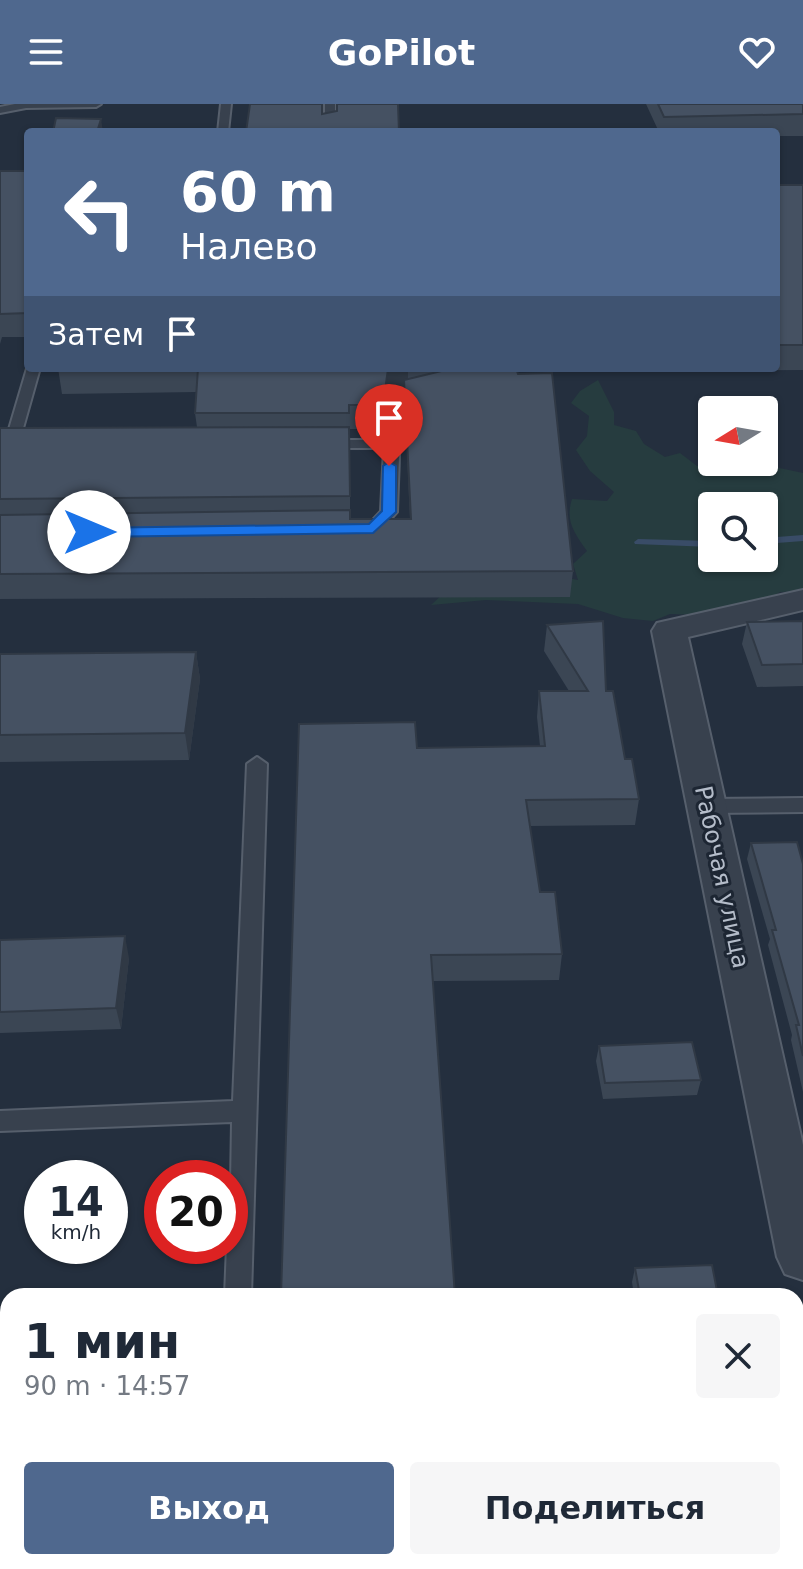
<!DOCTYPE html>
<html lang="ru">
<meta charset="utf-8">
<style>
:root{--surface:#fff;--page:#f6f6f7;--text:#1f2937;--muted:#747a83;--accent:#4f688e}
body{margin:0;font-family:"DejaVu Sans",sans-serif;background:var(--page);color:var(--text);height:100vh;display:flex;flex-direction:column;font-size:30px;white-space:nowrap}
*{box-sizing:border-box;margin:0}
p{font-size:26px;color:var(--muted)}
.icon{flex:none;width:44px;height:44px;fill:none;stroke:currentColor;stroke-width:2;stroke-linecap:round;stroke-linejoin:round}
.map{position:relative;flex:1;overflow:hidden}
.side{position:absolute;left:0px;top:1184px;width:804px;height:282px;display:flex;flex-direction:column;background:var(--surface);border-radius:24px 24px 0 0;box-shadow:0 2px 6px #0004}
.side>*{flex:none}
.guide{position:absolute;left:24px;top:24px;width:756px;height:244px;border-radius:8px;box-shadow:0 2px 6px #0004;background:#4f688e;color:#fff;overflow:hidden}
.needle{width:52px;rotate:259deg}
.fabs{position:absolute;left:698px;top:292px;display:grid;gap:16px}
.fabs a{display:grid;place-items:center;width:80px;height:80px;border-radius:8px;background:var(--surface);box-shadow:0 2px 6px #0004;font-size:40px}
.speed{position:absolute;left:24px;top:1056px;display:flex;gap:16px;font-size:40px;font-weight:700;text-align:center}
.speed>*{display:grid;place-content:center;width:104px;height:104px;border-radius:50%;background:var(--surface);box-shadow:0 2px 6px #0004;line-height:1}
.speed small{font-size:20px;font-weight:400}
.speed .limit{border:12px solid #d22;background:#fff;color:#111}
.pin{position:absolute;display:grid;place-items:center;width:68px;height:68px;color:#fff;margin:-82px -34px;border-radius:50% 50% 50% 0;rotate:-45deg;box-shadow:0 0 8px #0007}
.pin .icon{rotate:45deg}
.me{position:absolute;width:88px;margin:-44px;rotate:90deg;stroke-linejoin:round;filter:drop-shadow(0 0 6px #0008)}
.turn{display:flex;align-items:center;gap:28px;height:168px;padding:0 24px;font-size:36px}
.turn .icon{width:104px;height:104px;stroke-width:2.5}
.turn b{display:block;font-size:56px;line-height:68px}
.then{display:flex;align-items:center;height:76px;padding:0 24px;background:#0003;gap:16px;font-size:30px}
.round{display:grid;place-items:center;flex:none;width:84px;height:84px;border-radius:8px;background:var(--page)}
.headline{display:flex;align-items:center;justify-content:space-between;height:136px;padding:0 24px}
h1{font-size:48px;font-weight:800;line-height:60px}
.button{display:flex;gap:16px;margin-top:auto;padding:16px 24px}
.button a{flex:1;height:92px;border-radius:8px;background:var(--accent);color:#fff;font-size:32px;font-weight:800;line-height:92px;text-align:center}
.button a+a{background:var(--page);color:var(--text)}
header{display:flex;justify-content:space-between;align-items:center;height:104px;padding:0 24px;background:var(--accent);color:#fff;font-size:36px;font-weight:800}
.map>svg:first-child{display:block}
</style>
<header><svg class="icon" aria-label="menu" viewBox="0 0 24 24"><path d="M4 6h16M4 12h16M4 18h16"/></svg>GoPilot<svg class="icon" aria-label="heart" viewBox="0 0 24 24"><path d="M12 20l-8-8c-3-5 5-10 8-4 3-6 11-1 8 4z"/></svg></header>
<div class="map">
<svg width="803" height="1465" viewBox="0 0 803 1465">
<rect width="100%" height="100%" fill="#242f3e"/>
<path fill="#263c3f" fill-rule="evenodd" d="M 598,276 L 614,308 L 614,321 L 636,327 L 644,340 L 665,353 L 680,349 L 697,362 L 725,361 L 746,367 L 770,362 L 803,369 L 803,487 L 780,488 L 760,501 L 701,511 L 670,510 L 653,517 L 623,514 L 578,500 L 486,496 L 431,501 L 460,474 L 539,469 L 578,476 L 573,460 L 587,447 C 574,429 565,417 572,395 L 607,397 L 614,388 L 590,367 L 576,346 L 587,332 L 589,312 L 571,299 L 580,287 ZM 712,402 L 764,402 L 764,454 L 712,454 Z"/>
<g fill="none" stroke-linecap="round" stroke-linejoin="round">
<path fill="#394c67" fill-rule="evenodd" d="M 803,431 L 803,437 L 764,440 L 764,434 Z
M 638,435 L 712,437 L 712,443 L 635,440 L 634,438 Z"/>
<g stroke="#565f6c" stroke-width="4">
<path id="service" d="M 15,0 L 101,0 L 96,3 L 26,4 L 0,9 L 0,3 Z
M 221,0 L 231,0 L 228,28 L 218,28 Z
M 325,0 L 335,0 L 335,28 L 325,28 Z
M 28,261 L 28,264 L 40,264 L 18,342 L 11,346 L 4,342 Z
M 438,264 L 452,264 L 451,288 L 401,297 L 397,408 L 379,428 L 353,428 L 353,422 L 369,420 L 381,407 L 384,344 L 324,344 L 317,340 L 324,336 L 385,336 L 389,292 L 409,285 L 439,282 Z
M 257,653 L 267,660 L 251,1192 L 225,1192 L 227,1142 L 230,1142 L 232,1018 L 0,1027 L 0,1007 L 233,997 L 247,660 Z
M 803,694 L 803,708 L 707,709 L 697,702 L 707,695 Z
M 214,1458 L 244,1458 L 244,1465 L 214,1465 Z"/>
</g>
<g stroke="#565f6c" stroke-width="4">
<path id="minor" d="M 803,486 L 803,506 L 688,533 L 803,1041 L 803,1176 L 785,1170 L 777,1153 L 652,527 L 657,519 Z"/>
</g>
<use href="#service" fill="#38414e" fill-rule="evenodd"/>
<use href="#minor" fill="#38414e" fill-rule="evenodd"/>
</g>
<path fill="#3b4654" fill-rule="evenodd" d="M 646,0 L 803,0 L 803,32 L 776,32 L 776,28 L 659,28 Z
M 0,67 L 28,67 L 28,233 L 2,233 L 0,240 Z
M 776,81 L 803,81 L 803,266 L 622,267 L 621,264 L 776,264 Z
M 58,264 L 436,264 L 436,268 L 573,467 L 570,493 L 0,495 L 0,324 L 197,323 L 195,309 L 196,288 L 62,290 ZM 404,284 L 410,415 L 350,415 L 350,325 L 383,325 L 388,289 Z
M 803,517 L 803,582 L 757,583 L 742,540 L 747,518 Z
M 547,521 L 606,587 L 625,655 L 639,695 L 635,721 L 530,722 L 540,788 L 562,850 L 559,876 L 433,877 L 417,644 L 540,642 L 537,613 L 539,587 L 569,587 L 544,547 Z
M 196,548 L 200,575 L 189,656 L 0,658 L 0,550 Z
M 751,739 L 803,760 L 803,988 L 791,936 L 792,931 L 768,841 L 770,835 L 747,755 Z
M 0,836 L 129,854 L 121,925 L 0,929 Z
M 599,942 L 701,976 L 697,991 L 603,995 L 596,957 Z
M 635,1164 L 718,1192 L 634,1192 L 632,1178 Z"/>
<path fill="#303945" d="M 101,15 L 103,28 L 97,28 Z
M 392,264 L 408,264 L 408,282 L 388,289 L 383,325 L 383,301 L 388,265 Z
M 196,548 L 200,575 L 189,656 L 185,629 Z
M 125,832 L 129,854 L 121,925 L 116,904 Z"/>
<path fill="#455162" stroke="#303945" stroke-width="2" d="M 250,0 L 322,0 L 322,10 L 337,7 L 337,0 L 398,0 L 399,28 L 246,28 Z
M 658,0 L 803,0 L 803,10 L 664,13 Z
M 56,14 L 101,15 L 97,28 L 53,28 Z
M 0,67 L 28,67 L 28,209 L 0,210 Z
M 776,81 L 803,81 L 803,241 L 776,241 Z
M 58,264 L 178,264 L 57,266 Z
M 198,264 L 392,264 L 388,265 L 383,301 L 349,301 L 349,309 L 195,309 Z
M 454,264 L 516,264 L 518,270 L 552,269 L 573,467 L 0,470 L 0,411 L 350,406 L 350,415 L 411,415 L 404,276 Z
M 349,323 L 350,392 L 0,395 L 0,324 Z
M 603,517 L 606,587 L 613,587 L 625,655 L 632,655 L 639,695 L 526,696 L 540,788 L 555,788 L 562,850 L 431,851 L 455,1192 L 281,1192 L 299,620 L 415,618 L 417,644 L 545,642 L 539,587 L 588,587 L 547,521 Z
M 803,517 L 803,560 L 762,561 L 747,518 Z
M 196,548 L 185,629 L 0,631 L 0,550 Z
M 797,738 L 803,760 L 803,952 L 796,921 L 799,921 L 772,826 L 776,826 L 751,739 Z
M 125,832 L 116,904 L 0,908 L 0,836 Z
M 692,938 L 701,976 L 605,979 L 599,942 Z
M 712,1161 L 718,1192 L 640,1192 L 635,1164 Z
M 273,1458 L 473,1458 L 474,1465 L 272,1465 Z"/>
<path fill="#1a73e8" stroke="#114b97" stroke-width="2" d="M 389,358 L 396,362 L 396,408 L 373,429 L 89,433 L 82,428 L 89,424 L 369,420 L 382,407 L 383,362 Z"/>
<g text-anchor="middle" stroke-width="6" stroke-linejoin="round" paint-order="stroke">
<g font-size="24" fill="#b4bcc9" stroke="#1d2633">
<text transform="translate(722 773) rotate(78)" y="8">Рабочая улица</text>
</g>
</g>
</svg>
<div class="fabs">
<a><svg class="needle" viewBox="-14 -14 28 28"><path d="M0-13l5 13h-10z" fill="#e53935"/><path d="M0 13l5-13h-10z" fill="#747a83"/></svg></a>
<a><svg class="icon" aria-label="search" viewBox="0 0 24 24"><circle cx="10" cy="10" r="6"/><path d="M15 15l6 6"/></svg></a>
</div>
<div class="speed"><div>14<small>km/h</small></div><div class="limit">20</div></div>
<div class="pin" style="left:389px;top:362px;background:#d93025"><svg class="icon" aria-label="arrive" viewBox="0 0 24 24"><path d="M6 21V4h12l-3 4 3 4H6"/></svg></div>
<svg class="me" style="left:89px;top:428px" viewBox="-20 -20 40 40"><circle r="19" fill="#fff"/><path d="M0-13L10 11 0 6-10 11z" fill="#1a73e8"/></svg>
<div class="guide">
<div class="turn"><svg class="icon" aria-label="left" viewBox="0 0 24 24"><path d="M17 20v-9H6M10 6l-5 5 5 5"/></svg><div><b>60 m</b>Налево</div></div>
<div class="then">Затем<svg class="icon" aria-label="arrive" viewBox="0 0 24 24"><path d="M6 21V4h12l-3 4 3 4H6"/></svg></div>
</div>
<section class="side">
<div class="headline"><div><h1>1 мин</h1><p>90 m · 14:57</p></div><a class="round"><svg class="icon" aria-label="close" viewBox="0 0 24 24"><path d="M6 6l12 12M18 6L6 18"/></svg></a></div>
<div class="button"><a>Выход</a><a>Поделиться</a></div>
</section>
</div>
